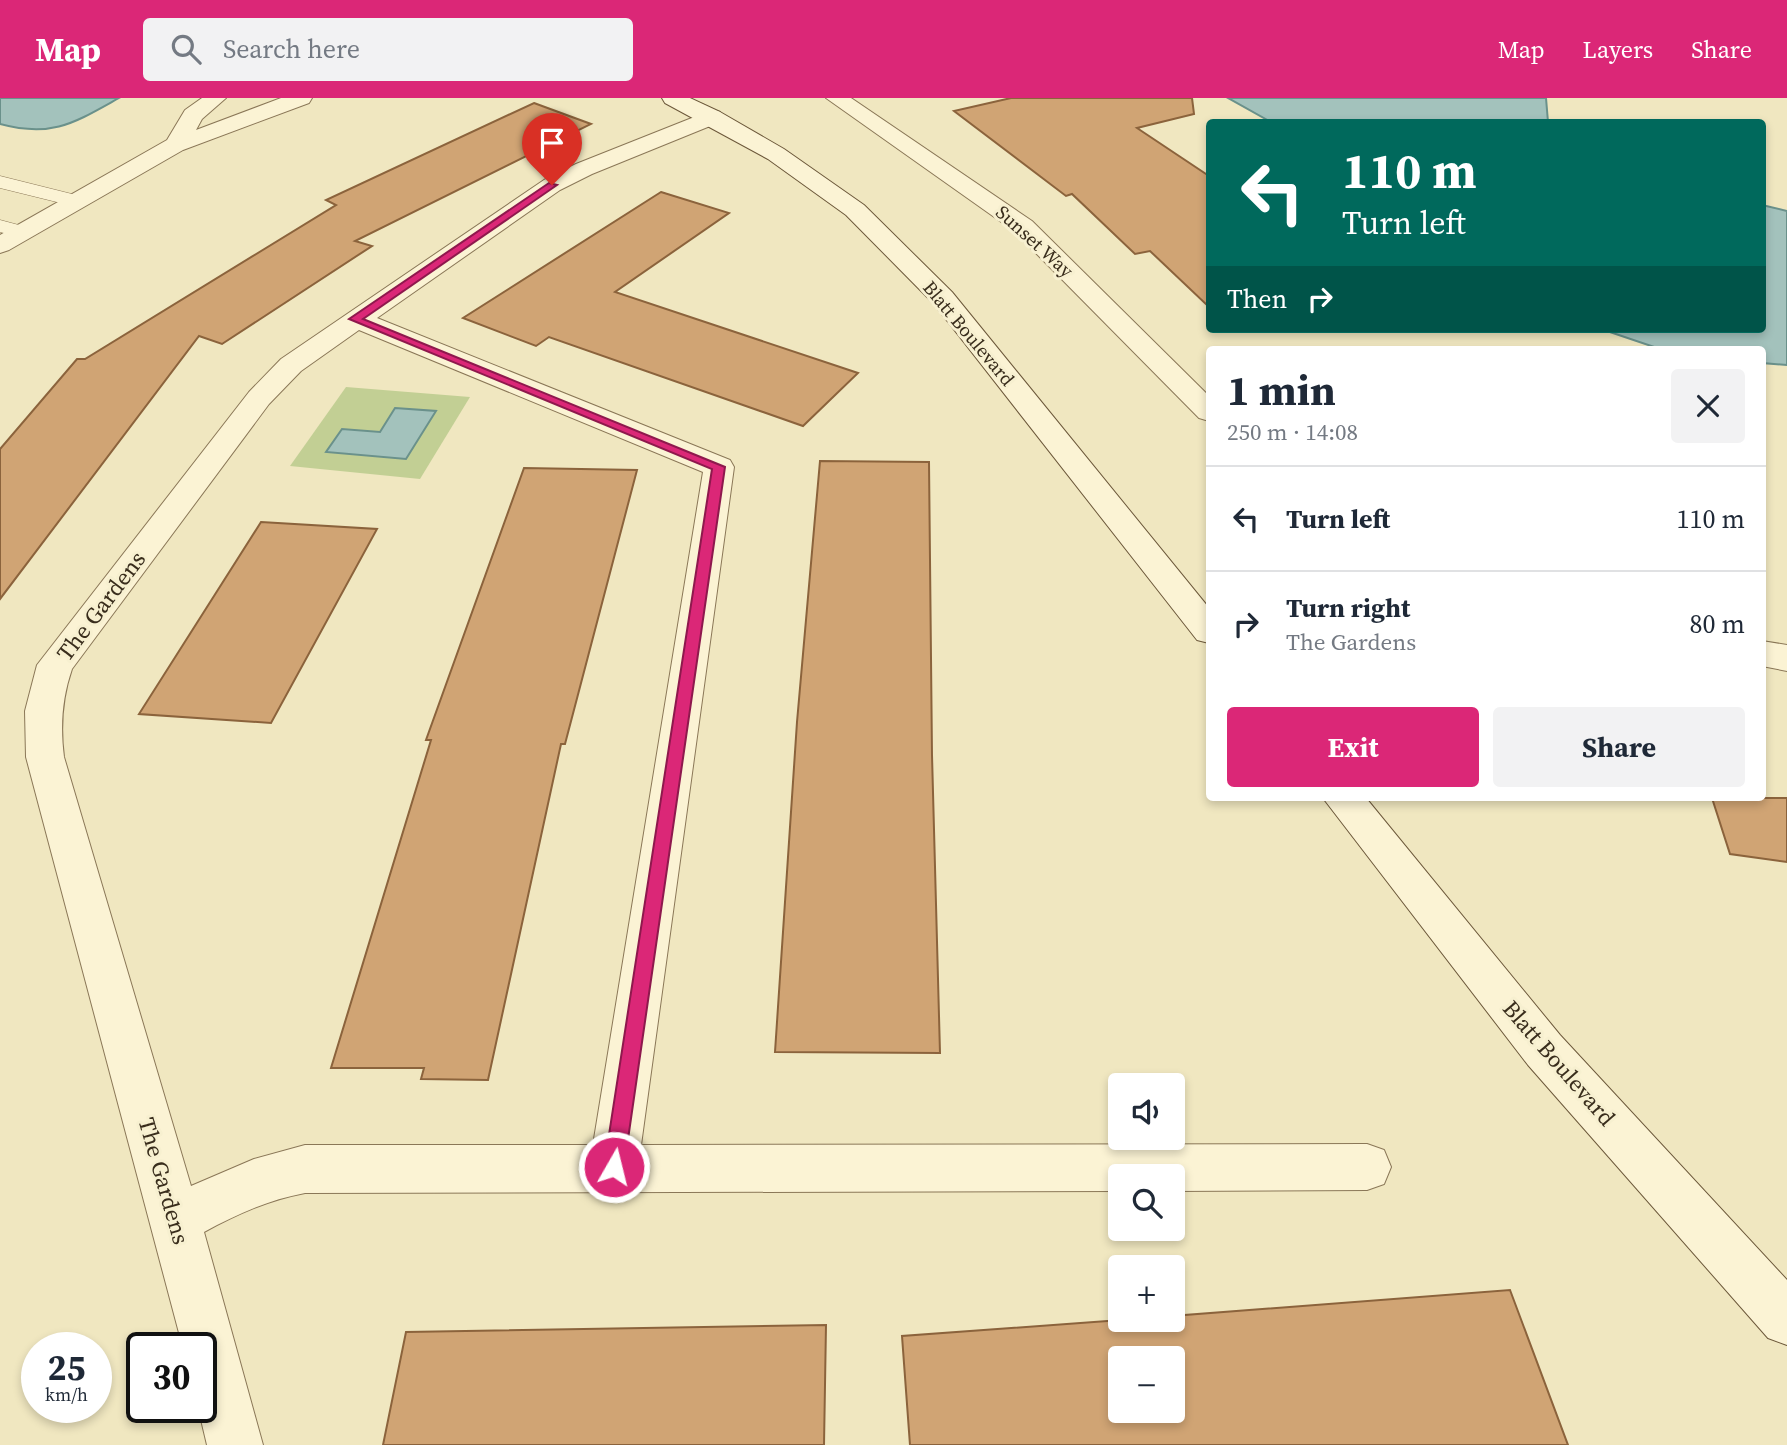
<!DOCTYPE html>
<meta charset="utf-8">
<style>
:root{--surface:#fff;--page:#f2f2f3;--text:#1f2937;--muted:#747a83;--line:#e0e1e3;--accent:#db2777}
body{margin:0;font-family:"Source Serif 4",serif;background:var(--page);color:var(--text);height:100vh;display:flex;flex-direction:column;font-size:26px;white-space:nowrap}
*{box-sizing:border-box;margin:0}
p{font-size:23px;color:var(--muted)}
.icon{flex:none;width:38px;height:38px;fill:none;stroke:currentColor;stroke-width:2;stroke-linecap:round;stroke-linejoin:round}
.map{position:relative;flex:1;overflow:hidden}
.panel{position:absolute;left:1206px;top:248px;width:560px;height:455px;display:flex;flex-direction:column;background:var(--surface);border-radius:7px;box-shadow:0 4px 10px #0003}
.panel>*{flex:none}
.top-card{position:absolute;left:1206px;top:21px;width:560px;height:214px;border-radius:7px;box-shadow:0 4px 10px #0003;background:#00695c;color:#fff;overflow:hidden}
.buttons{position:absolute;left:1108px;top:975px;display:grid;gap:14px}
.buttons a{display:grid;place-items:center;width:77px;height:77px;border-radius:7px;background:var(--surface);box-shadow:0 4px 10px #0003;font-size:35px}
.speed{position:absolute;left:21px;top:1234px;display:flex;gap:14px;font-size:35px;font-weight:700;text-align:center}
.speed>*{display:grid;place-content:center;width:91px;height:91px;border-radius:50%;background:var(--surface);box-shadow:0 4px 10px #0003;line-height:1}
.speed small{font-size:18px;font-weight:400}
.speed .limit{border:4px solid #111;border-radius:10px;background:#fff;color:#111}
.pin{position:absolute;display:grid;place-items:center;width:60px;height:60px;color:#fff;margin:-72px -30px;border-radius:50% 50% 50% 0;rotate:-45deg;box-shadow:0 0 7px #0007}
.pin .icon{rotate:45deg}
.me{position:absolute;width:77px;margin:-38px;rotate:8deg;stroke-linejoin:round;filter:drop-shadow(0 0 5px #0008)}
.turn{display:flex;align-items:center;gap:24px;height:147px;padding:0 21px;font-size:32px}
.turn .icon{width:91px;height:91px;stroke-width:2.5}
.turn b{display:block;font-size:49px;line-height:60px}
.then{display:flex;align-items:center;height:66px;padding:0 21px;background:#0003;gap:14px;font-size:26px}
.round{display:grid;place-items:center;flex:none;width:74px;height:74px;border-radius:7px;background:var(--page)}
.headline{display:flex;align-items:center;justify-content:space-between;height:119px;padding:0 21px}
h1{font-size:42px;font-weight:700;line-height:52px}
.cta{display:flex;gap:14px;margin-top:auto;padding:14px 21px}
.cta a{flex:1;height:80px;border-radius:7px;background:var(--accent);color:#fff;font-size:28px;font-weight:700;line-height:80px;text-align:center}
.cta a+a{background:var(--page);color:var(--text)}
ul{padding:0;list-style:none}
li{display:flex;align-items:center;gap:21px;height:105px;padding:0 21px;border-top:2px solid var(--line)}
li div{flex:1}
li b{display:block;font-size:26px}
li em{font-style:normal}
header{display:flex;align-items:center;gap:42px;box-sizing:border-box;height:98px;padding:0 35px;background:var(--accent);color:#fff}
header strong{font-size:33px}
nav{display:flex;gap:38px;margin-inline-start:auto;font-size:24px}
.search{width:490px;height:63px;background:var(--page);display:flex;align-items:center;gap:18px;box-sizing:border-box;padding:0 24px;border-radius:7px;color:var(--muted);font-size:26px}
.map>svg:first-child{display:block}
</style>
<header>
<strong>Map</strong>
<div class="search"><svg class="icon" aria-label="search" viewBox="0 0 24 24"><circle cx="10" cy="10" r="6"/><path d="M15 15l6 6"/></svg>Search here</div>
<nav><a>Map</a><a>Layers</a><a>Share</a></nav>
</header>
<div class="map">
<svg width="1787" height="1347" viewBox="0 0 1787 1347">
<rect width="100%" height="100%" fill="#f0e7c0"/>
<path fill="#c2cf94" d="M 346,289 L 470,299 L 420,381 L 290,368 Z"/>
<path fill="#a3c2bc" stroke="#6a918b" stroke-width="2" d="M 0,0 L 119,0 C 74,25 52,40 0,26 Z
M 1228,0 L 1546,0 L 1548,24 L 1271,24 Z
M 1762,107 L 1787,113 L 1787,267 L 1762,265 L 1762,252 L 1663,252 L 1601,231 L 1762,231 Z
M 395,310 L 436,313 L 406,361 L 326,354 L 342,331 L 380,334 Z"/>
<path fill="#d0a474" stroke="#8b633c" stroke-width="2" fill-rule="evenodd" d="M 1011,0 L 1192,0 L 1194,16 L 1137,30 L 1209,78 L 1209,209 L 1150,153 L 1135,156 L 1072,96 L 1066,98 L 954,13 Z
M 534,5 L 591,26 L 355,143 L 372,148 L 222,246 L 199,238 L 0,501 L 0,351 L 77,261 L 85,261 L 336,107 L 326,102 Z
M 661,94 L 729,115 L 615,194 L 858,275 L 803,328 L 549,239 L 536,248 L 463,220 Z
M 820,363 L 929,364 L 932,657 L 940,955 L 775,954 L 797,624 Z
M 524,370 L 637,372 L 565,646 L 561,646 L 488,982 L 421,981 L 424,970 L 331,970 L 431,642 L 426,642 Z
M 261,424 L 377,431 L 271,625 L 139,616 Z
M 1712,700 L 1787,700 L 1787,764 L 1730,756 Z
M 1510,1192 L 1568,1347 L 910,1347 L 902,1238 L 1121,1222 L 1172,1222 L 1172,1218 ZM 1120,1260 L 1172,1260 L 1172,1312 L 1120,1312 Z
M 826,1227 L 824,1347 L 383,1347 L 406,1234 Z"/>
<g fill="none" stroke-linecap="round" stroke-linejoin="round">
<g stroke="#8a7757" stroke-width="1">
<path id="lane" d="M 0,78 L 84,99 L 87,103 L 77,109 L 0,90 Z
M 0,122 L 30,130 L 33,134 L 30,138 L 23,140 L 0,134 Z"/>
</g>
<g stroke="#8a7757" stroke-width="2">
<path id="street" d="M 202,0 L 226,0 L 202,21 L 196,32 L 281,0 L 312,0 L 309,5 L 183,52 L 9,152 L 0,155 L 0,137 L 167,42 L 185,12 Z
M 826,0 L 851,0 L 1032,123 L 1209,298 L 1209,323 L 1199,320 L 1014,133 Z
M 712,12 L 720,14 L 723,19 L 720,24 L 592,76 L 560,92 L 377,220 L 730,362 L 734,369 L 641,1047 L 1367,1046 L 1384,1052 L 1391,1069 L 1384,1086 L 1367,1092 L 1172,1093 L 1172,1078 L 1120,1078 L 1120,1093 L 305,1095 C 268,1102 237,1116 204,1134 L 263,1347 L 207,1347 L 198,1309 L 201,1309 L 201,1250 L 183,1250 L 26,659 L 25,613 L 37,567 L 249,294 L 281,261 L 544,82 L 576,66 ZM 359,232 L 703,374 L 593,1047 L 305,1047 L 254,1061 L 191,1088 L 64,659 C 60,628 62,600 72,571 L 269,306 L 301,273 Z
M 1762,543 L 1787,547 L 1787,573 L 1762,568 Z"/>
</g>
<g stroke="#6c583a" stroke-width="2">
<path id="secondary" d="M 662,0 L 690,0 L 720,14 L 784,51 L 864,107 L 952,194 L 1209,510 L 1209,545 L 1197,542 L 934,206 L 846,117 L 768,61 L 665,5 Z
M 1323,700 L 1366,700 L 1560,937 L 1787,1182 L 1787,1247 L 1768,1240 L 1528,967 Z"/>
</g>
<use href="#lane" fill="#fbf3d4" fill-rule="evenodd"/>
<use href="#street" fill="#fbf3d4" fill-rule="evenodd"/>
<use href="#secondary" fill="#fbf3d4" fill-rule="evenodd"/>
</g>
<path fill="#db2777" stroke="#8e194d" stroke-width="2" d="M 549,85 L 557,87 L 363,221 L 725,369 L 624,1069 L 621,1076 L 614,1079 L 607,1076 L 604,1069 L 712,371 L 349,221 Z"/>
<g text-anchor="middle" stroke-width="6" stroke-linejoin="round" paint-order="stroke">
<g font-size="19" fill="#392d1c" stroke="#f7f0d0">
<text transform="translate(1035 143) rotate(42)" y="7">Sunset Way</text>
<text transform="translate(969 235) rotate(50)" y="7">Blatt Boulevard</text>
</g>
<g font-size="23" fill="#392d1c" stroke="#f7f0d0">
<text transform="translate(101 508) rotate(-53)" y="8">The Gardens</text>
<text transform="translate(1559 965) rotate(49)" y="8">Blatt Boulevard</text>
<text transform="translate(164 1083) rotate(74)" y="8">The Gardens</text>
</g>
</g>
</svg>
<div class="buttons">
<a><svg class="icon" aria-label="sound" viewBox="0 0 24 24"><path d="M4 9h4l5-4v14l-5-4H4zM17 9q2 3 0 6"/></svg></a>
<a><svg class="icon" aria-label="search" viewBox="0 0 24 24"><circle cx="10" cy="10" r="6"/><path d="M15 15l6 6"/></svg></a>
<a>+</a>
<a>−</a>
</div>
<div class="speed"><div>25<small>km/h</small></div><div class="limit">30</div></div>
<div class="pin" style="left:552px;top:87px;background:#d93025"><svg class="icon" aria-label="arrive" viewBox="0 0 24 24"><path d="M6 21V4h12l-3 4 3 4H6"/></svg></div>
<svg class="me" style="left:614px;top:1069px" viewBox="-20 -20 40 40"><circle r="17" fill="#db2777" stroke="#fff" stroke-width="3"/><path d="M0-11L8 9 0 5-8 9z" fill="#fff"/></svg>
<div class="top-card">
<div class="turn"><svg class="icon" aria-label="left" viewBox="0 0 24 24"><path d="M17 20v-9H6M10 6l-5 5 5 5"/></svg><div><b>110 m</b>Turn left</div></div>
<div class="then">Then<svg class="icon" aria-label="right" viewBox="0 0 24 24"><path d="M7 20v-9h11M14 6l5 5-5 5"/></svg></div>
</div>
<section class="panel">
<div class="headline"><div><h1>1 min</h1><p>250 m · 14:08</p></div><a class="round"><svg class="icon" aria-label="close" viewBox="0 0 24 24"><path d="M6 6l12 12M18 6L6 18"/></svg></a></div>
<ul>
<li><svg class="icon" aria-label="left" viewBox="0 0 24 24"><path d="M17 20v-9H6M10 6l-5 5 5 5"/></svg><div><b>Turn left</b></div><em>110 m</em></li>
<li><svg class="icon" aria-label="right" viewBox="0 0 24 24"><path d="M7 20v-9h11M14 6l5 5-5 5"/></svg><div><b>Turn right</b><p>The Gardens</p></div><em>80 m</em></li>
</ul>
<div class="cta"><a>Exit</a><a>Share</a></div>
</section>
</div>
